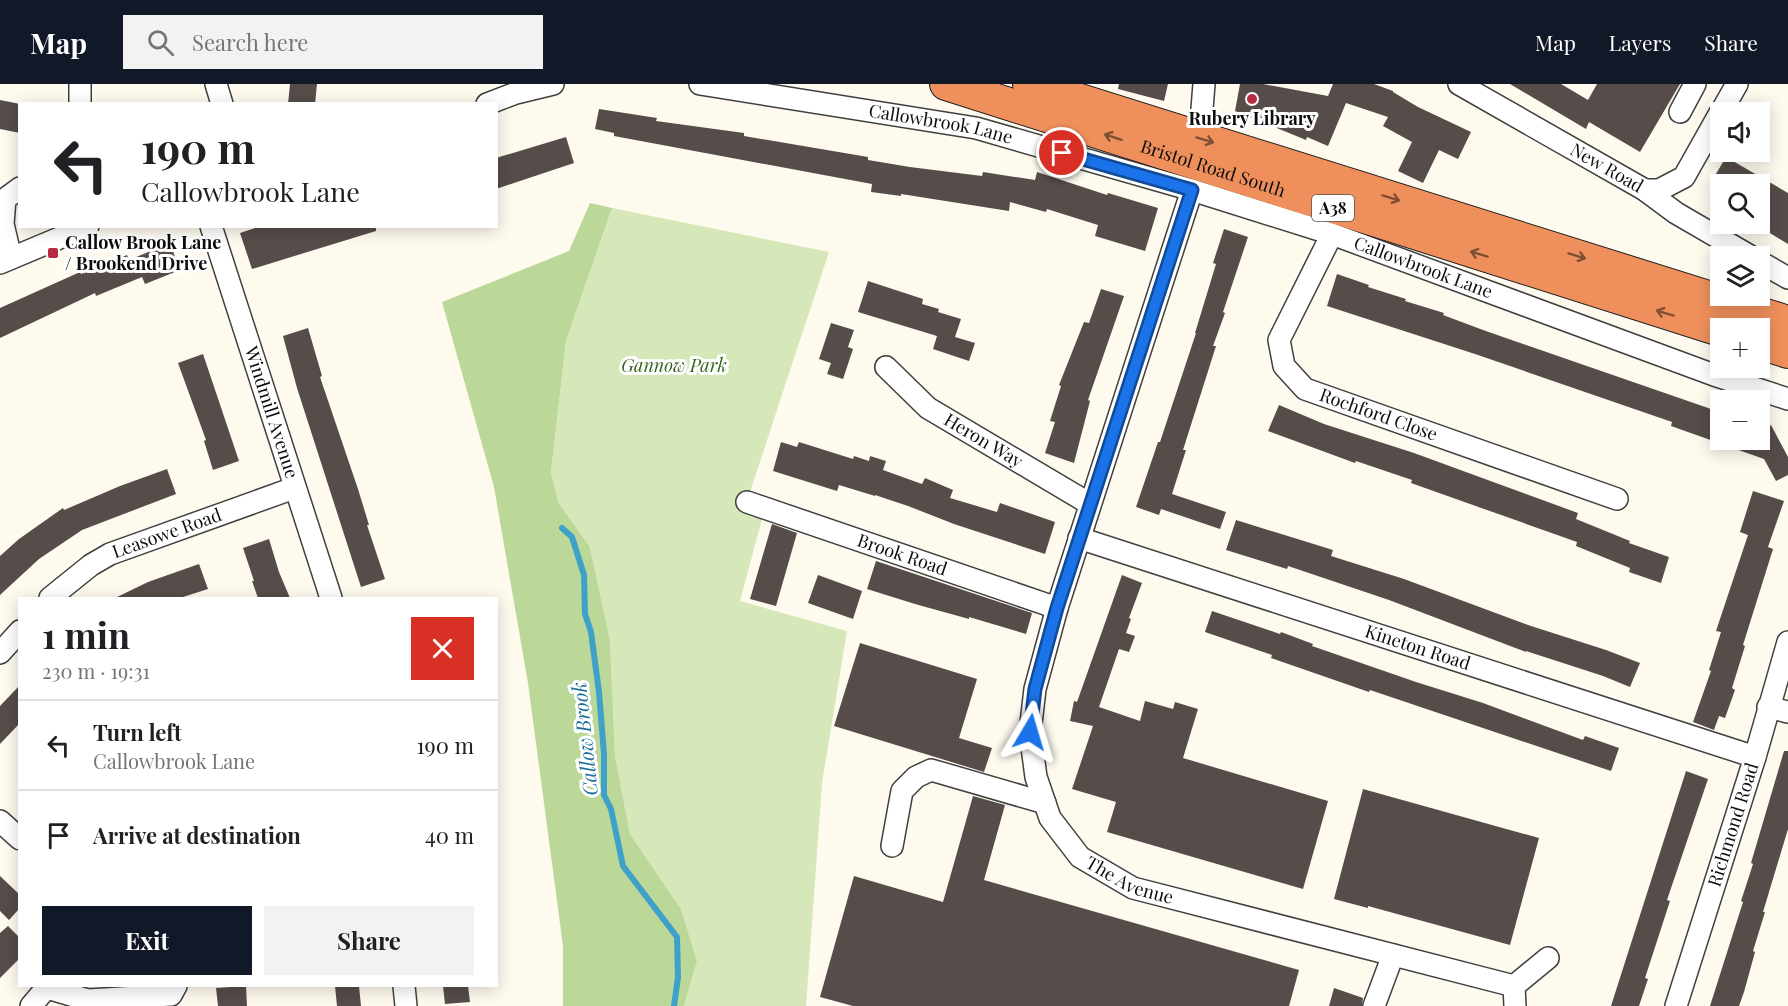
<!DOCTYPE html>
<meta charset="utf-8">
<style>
:root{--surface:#fff;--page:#f2f2f2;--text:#202124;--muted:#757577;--line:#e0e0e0;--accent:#111827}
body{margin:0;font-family:"Playfair Display",serif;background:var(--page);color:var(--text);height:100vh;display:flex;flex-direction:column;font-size:22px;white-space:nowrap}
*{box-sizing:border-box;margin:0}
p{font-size:20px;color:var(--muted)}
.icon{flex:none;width:33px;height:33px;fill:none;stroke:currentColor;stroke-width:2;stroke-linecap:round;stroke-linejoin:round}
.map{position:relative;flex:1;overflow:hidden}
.side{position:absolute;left:18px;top:513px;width:480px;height:390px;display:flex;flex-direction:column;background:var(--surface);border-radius:0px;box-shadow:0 3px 15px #0003}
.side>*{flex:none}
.guide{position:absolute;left:18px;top:18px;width:480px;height:126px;border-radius:0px;box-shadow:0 3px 15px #0003;background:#fff;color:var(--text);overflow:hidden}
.controls{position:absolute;left:1710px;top:18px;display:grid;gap:12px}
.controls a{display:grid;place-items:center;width:60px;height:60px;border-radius:0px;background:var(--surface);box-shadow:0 3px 15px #0003;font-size:30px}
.pin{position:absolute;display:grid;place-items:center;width:51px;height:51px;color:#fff;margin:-26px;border:3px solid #fff;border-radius:50%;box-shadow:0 2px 6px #0007}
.me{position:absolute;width:66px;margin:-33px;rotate:7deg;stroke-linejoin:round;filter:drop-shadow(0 0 4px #0008)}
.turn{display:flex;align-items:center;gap:21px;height:126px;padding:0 24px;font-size:27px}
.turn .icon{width:78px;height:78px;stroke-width:2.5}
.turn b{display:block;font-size:42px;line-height:51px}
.round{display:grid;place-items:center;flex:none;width:63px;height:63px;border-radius:0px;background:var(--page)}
.headline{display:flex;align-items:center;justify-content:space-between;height:102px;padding:0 24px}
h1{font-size:36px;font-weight:700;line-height:45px}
.primary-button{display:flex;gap:12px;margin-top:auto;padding:12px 24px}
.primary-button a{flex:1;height:69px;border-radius:0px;background:var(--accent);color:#fff;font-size:24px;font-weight:700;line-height:69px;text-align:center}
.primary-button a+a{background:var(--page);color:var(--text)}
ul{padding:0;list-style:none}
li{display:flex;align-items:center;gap:18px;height:90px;padding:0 24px;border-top:2px solid var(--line)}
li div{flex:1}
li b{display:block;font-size:22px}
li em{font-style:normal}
header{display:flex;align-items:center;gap:36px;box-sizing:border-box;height:84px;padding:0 30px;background:var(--accent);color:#fff}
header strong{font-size:28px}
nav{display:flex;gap:33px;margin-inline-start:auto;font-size:21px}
.search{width:420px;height:54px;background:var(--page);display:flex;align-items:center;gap:15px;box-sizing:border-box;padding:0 21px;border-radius:0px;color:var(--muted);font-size:22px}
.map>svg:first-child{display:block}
</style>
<header>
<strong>Map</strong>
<div class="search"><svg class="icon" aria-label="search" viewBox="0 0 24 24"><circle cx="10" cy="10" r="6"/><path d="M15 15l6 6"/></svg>Search here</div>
<nav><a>Map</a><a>Layers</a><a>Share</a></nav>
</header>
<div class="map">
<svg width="1788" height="922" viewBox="0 0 1788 922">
<rect width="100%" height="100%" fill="#fefaee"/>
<path fill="#d6e8b9" d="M 612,124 L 829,168 L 747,417 L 765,424 L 740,517 L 847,547 L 822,699 L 806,922 L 684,922 L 697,877 L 681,825 L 630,750 L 615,672 L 610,557 L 590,463 L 558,418 L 551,388 L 566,257 Z"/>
<path fill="#bcd899" d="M 590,119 L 612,124 L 566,257 L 551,388 L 558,418 L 590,463 L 610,557 L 615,672 L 630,750 L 681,825 L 697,877 L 684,922 L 563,922 L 563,862 L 528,599 L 494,403 L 442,218 L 569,167 Z"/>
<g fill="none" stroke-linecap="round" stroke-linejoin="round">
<path stroke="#3fa0c8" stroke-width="6" d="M 562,444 L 572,453 L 584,491 L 585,530 L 591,548 L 599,608 L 604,670 L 604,711 L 611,725 L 623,782 L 677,853 L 678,893 L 674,922"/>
</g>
<path fill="#564d4a" d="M 290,0 L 317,0 L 315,20 L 288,20 Z
M 1119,0 L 1168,0 L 1164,17 L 1118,5 Z
M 1240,0 L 1263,0 L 1328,12 L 1333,0 L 1374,0 L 1393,7 L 1393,8 L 1418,23 L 1471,48 L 1458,75 L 1439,66 L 1423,99 L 1398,87 L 1412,58 L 1383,42 L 1388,33 L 1346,19 L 1328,62 L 1307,53 L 1306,56 L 1235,27 Z
M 1510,0 L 1561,0 L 1588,16 L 1597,0 L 1680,0 L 1640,68 L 1589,38 L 1586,45 Z
M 0,16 L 20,20 L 20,49 L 0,45 Z
M 599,25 L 657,34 L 656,37 L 744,49 L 744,52 L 868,73 L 868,76 L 910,83 L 982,92 L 983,88 L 1035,96 L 1037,88 L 1107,111 L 1108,109 L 1158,124 L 1145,167 L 1095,152 L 1098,141 L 1047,125 L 1046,128 L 1010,118 L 1009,127 L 901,110 L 901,112 L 871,108 L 872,100 L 614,52 L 614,49 L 595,45 Z
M 566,53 L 574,79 L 496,105 L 496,74 Z
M 1726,73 L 1788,109 L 1788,160 L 1760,143 L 1760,100 L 1710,100 Z
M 261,142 L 376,142 L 376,147 L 252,185 L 240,149 Z
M 1224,145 L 1248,153 L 1223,228 L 1225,229 L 1213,262 L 1216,262 L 1183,366 L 1186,366 L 1172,410 L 1226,428 L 1220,445 L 1161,425 L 1159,431 L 1136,423 L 1158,358 L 1160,358 L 1196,249 L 1195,249 L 1216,180 L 1213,179 Z
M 170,159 L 180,186 L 145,200 L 142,193 L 96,212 L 95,209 L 0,254 L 0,224 L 80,188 L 81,190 L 127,171 L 129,176 Z
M 1337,190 L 1369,201 L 1368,203 L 1406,215 L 1405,217 L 1444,229 L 1443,231 L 1483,246 L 1711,325 L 1711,326 L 1720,329 L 1720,356 L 1760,356 L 1760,347 L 1771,341 L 1788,373 L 1788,391 L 1776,397 L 1764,375 L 1671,342 L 1672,338 L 1475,270 L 1327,222 Z
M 868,197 L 923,215 L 922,220 L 939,225 L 938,228 L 961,235 L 955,253 L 975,259 L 969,277 L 933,265 L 937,252 L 858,228 Z
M 1101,205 L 1124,212 L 1088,316 L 1090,317 L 1074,379 L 1045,369 L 1055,338 L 1050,337 L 1061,302 L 1059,301 L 1084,238 L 1089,239 Z
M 831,239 L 854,246 L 848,263 L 853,265 L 843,295 L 827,290 L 831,279 L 819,275 Z
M 308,244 L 322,292 L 320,293 L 358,405 L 369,441 L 367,441 L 385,495 L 361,503 L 297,304 L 283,252 Z
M 203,270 L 239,377 L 213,386 L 204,357 L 206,356 L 178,279 Z
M 1279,321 L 1324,340 L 1414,369 L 1578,429 L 1576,435 L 1630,457 L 1629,459 L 1669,473 L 1661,499 L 1629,488 L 1630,484 L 1576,462 L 1577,458 L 1411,399 L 1412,396 L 1356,377 L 1355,379 L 1268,347 Z
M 781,358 L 797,363 L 799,358 L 853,375 L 854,372 L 869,377 L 870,372 L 886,377 L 883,386 L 922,400 L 925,394 L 953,406 L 950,414 L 997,428 L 1000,419 L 1055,438 L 1045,470 L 954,440 L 908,422 L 875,411 L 875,412 L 839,401 L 837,407 L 773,387 Z
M 167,385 L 176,410 L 82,446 L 39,475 L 0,511 L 0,472 L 19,455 L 63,424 L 64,426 L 120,402 Z
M 1753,407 L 1784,417 L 1768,463 L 1773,465 L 1743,561 L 1745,562 L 1732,604 L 1735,606 L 1725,634 L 1719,632 L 1714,646 L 1693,638 L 1711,587 L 1709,586 L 1721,548 L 1716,547 L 1748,451 L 1740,448 Z
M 1236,436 L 1333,466 L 1331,472 L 1404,495 L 1531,542 L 1606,566 L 1640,579 L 1630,603 L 1603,592 L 1526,567 L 1526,568 L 1389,516 L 1288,482 L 1287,485 L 1226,466 Z
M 772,440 L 797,449 L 776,522 L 750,515 Z
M 269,455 L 279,488 L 290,514 L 258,514 L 252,497 L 254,497 L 243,464 Z
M 876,477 L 1032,529 L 1026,550 L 969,533 L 969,535 L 915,520 L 867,505 Z
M 199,480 L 208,505 L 180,514 L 115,514 L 148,498 Z
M 818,491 L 862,507 L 853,535 L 808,519 Z
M 1122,491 L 1142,499 L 1129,534 L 1131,535 L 1126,549 L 1135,552 L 1129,568 L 1119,565 L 1099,623 L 1140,637 L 1145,617 L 1173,625 L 1175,618 L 1198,625 L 1183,674 L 1328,717 L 1303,805 L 1107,748 L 1116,718 L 1072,705 L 1093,642 L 1070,637 L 1074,617 L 1077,618 Z
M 1212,527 L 1280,550 L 1281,548 L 1313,560 L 1312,562 L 1416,598 L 1483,619 L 1583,656 L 1585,652 L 1619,664 L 1611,687 L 1370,606 L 1369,608 L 1271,574 L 1272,571 L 1205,548 Z
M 860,559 L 977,595 L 959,654 L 992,664 L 984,688 L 834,642 Z
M 20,601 L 20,639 L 0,660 L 0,622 Z
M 1784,667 L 1788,667 L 1788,745 L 1763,828 L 1765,828 L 1753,867 L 1755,868 L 1744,908 L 1739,922 L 1710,922 L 1743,818 L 1741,817 L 1753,780 L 1751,779 Z
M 1686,687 L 1708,695 L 1667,816 L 1670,817 L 1645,894 L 1648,895 L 1639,922 L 1611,922 Z
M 1363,705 L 1539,754 L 1510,861 L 1368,822 L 1368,824 L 1334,815 Z
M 973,712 L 1005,721 L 984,796 L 1299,886 L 1289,922 L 853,922 L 820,913 L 854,792 L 943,818 Z
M 0,792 L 20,811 L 20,824 L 9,836 L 0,827 Z
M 8,842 L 20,854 L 20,874 L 0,894 L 0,849 Z
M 246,902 L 247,922 L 218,922 L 216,904 Z
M 335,902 L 359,902 L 361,922 L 337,922 Z
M 443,902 L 468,902 L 470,918 L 445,920 Z
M 1334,904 L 1363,914 L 1362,922 L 1329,922 Z"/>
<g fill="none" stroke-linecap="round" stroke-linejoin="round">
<g stroke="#404040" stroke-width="24">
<g id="minor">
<path d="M 80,0 L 80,20"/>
<path d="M 216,0 L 222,20"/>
<path id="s1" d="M 700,0 L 976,44 L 1192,106 L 1332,150 L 1714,291 L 1788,315"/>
<path id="s2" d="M 1459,0 L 1645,106 L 1676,129 L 1750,172"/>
<path d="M 487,20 L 516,9 L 553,0"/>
<path d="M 1202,25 L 1204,0"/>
<path d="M 1680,28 L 1695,0"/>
<path d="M 1721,28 L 1737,0"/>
<path id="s3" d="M 1192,106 L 1057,524 L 1035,605 L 1030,648 L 1036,693 L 1050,734 L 1080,773 L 1133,804 L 1514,902"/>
<path d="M 1645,106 L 1659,106 L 1684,93 L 1720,29"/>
<path id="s4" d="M 211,142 L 331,514"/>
<path id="s5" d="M 1332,150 L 1279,256 L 1284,282 L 1305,305 L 1617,415"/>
<path d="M 11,174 L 3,140 L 5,115 L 20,104"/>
<path d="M 1760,178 L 1788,194"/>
<path d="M 0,179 L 88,142"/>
<path id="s6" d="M 886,283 L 928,324 L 1090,420"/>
<path id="s7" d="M 747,418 L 1057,524"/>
<path id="s8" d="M 1079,454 L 1755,673"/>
<path id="s9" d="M 50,514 L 91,481 L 110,470 L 294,404"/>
<path d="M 0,569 L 20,547"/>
<path d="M 1768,623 L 1788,628"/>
<path d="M 0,737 L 20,755"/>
<path d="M 892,762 L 902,707 L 916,693 L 931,686 L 1045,719"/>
<path d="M 404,902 L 406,922"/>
<path d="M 47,904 L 88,916 L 171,911 L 176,902"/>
<path d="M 31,922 L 48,902"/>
<path d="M 1374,922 L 1393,871"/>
<path d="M 1515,922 L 1514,902 L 1548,874"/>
<path id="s10" d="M 1676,922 L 1755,673 L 1788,558"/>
</g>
</g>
<g stroke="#1e1e1e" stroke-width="34">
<g id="highway">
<path id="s11" d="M 946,0 L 1720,246"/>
<path d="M 1029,0 L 1788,238"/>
<path d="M 1760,259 L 1788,268"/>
</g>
</g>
<use href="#minor" stroke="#fff" stroke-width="21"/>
<use href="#highway" stroke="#ef905c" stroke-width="32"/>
</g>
<defs><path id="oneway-shaft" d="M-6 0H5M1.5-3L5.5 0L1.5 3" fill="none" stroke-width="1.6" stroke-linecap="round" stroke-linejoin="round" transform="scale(1.5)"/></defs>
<g stroke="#7e4e34">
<use href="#oneway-shaft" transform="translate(1113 53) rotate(-162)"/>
<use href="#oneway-shaft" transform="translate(1205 56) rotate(17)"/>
<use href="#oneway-shaft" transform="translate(1391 114) rotate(17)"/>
<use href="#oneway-shaft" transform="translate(1479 170) rotate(-163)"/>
<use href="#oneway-shaft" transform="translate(1577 172) rotate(17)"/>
<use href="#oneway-shaft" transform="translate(1665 229) rotate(-163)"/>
</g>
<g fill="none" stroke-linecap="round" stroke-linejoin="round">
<g stroke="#114b97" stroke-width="15">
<path id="route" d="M 1030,648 L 1035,605 L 1057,524 L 1192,106 L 1062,69"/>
</g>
<use href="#route" stroke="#1a73e8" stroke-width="10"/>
</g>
<g fill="#b82a40" stroke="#fff" stroke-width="2">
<circle cx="1252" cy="15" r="6"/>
<rect x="47" y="163" width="12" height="12" rx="3"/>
</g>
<g text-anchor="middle" stroke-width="6" stroke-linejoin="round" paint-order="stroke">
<rect fill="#fff" stroke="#565656" stroke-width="1.5" x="1312" y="111" width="42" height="26" rx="4.5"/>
<g font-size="16" font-weight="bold" fill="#0d0d0d">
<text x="1333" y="130">A38</text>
</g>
<g font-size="18" font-weight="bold" fill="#0d0d0d" stroke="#fff">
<text x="1252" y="41">Rubery Library</text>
<text x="65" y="165" text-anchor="start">Callow Brook Lane<tspan x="65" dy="21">/ Brookend Drive</tspan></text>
</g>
<g font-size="18" fill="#0d0d0d" stroke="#fff">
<text dy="6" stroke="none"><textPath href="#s1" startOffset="244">Callowbrook Lane</textPath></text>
<text dy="6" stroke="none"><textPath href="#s2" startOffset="170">New Road</textPath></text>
<text dy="6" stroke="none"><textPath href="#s11" startOffset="280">Bristol Road South</textPath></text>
<text dy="6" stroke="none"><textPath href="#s1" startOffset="748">Callowbrook Lane</textPath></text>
<text dy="6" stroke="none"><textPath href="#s4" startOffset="196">Windmill Avenue</textPath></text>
<text dy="6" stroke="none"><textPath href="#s5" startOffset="254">Rochford Close</textPath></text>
<text dy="6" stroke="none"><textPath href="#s6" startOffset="123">Heron Way</textPath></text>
<text dy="6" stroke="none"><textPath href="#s9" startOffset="135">Leasowe Road</textPath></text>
<text dy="6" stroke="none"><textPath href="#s7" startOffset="164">Brook Road</textPath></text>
<text dy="6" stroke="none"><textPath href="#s8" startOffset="356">Kineton Road</textPath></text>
<text dy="6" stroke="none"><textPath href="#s10" startOffset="190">Richmond Road</textPath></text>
<text dy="6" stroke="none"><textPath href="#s3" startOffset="760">The Avenue</textPath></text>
</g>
<g font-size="18" font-style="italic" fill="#356320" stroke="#fff">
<text x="674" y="288">Gannow Park</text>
</g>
<g font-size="20" font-style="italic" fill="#1b709b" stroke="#fff">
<text transform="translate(585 655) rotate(-96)" y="7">Callow Brook</text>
</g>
</g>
</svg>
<div class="controls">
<a><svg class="icon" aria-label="sound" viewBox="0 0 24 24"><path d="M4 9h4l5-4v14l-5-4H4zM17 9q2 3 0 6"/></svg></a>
<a><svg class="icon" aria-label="search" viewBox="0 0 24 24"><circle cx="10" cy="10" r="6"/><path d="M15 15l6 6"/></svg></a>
<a><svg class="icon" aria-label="layers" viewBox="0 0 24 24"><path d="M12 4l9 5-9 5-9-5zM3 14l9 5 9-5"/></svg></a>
<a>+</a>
<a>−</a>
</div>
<div class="pin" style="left:1062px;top:69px;background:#d93025"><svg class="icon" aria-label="arrive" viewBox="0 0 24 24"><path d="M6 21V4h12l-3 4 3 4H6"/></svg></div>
<svg class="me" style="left:1030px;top:648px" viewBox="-20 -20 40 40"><path d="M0-17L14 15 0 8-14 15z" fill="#1a73e8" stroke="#fff" stroke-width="4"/></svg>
<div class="guide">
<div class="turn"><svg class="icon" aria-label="left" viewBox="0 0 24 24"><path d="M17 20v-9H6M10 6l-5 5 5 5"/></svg><div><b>190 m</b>Callowbrook Lane</div></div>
</div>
<section class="side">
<div class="headline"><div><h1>1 min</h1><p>230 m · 19:31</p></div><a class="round" style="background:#d93025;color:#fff"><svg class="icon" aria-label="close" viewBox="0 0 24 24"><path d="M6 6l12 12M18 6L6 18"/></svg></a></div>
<ul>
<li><svg class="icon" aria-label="left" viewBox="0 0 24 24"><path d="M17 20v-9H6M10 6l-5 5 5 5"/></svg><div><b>Turn left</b><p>Callowbrook Lane</p></div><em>190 m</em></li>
<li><svg class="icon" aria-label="arrive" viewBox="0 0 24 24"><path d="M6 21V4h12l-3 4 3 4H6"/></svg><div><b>Arrive at destination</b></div><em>40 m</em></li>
</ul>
<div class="primary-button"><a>Exit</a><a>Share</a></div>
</section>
</div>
